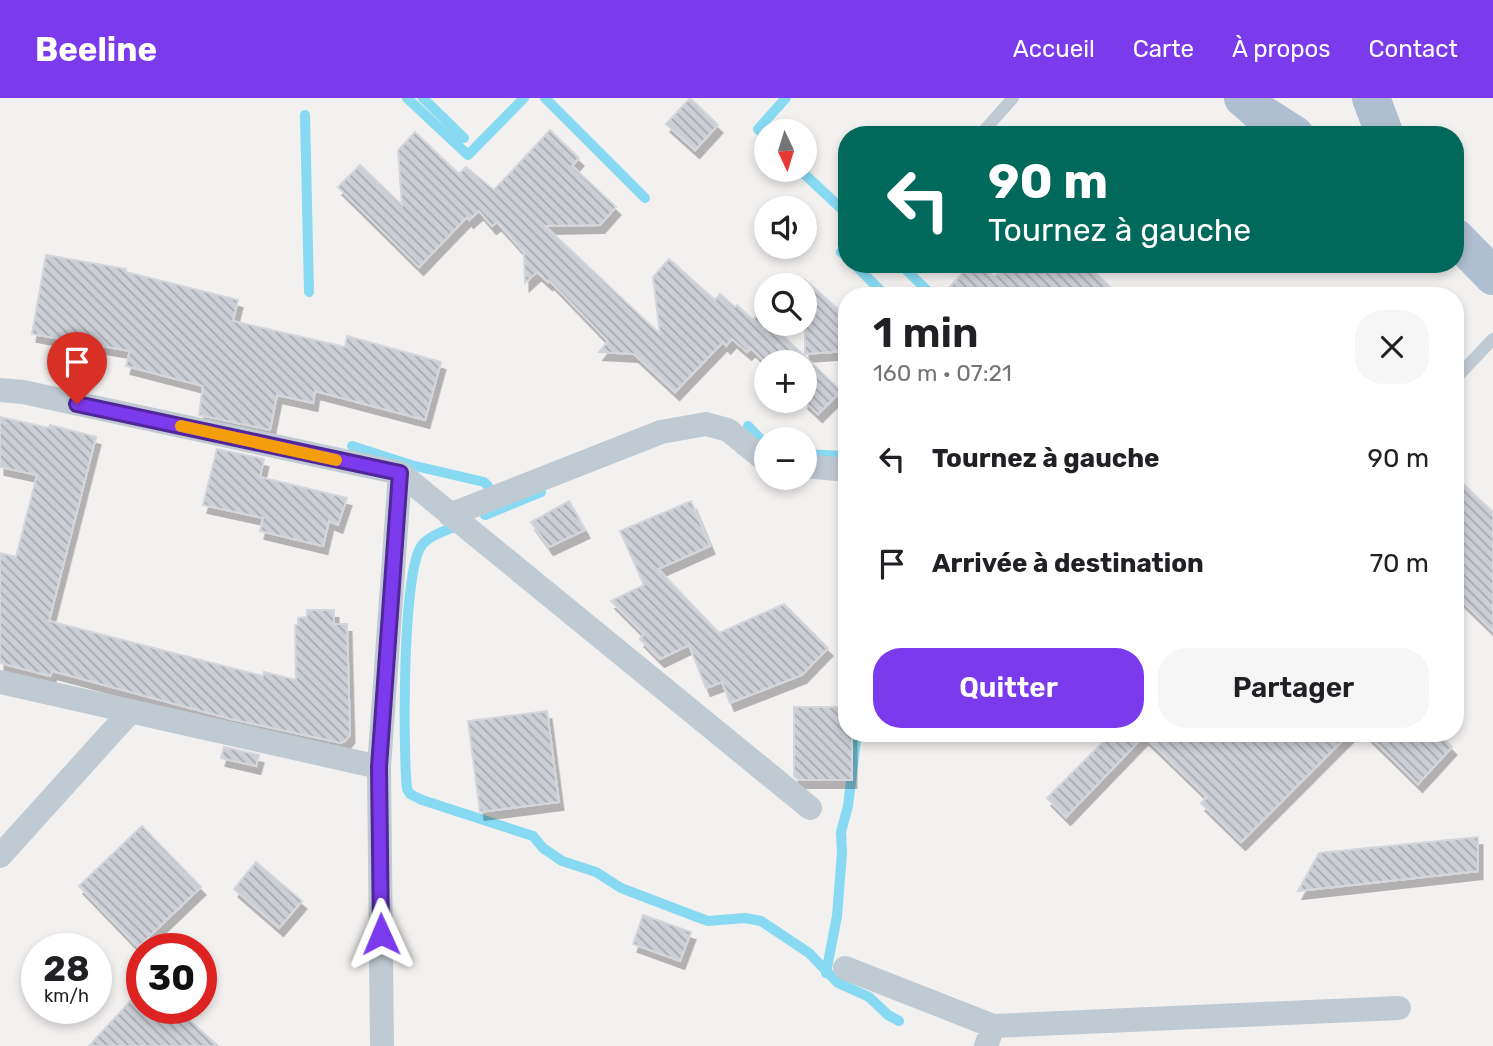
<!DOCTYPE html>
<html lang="fr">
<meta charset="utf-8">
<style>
:root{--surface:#fff;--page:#f6f6f6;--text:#202124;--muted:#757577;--accent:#7c3aed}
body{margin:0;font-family:Rubik,sans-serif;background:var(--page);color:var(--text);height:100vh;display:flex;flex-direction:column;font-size:26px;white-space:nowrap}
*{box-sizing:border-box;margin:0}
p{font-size:23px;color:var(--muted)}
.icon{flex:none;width:38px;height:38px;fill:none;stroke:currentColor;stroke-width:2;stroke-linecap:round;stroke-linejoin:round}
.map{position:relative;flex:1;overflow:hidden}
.drawer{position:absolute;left:838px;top:189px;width:626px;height:455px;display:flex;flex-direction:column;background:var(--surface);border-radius:28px;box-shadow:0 4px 10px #0003}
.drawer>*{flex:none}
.top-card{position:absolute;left:838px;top:28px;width:626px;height:147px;border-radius:28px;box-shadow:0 4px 10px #0003;background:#00695c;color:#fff;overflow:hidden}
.needle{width:46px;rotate:176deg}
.tools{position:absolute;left:754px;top:21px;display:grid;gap:14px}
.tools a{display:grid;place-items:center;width:63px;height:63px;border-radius:50%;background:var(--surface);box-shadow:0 4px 10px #0003;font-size:35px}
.speed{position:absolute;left:21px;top:835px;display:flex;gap:14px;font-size:35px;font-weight:700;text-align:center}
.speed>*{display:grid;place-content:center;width:91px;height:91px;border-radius:50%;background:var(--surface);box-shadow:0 4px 10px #0003;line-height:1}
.speed small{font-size:18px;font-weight:400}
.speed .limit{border:10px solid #d22;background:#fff;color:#111}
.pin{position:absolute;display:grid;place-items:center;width:60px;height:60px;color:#fff;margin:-72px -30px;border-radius:50% 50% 50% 0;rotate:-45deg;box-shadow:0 0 7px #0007}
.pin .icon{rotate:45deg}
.me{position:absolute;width:77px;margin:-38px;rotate:359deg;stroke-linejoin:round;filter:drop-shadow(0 0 5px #0008)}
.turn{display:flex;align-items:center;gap:24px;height:147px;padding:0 35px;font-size:32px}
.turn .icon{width:91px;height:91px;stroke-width:2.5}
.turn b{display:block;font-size:49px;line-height:60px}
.round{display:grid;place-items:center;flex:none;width:74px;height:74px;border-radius:28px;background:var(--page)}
.summary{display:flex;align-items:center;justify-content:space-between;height:119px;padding:0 35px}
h1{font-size:42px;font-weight:600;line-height:52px}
.action{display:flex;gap:14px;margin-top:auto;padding:14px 35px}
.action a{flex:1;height:80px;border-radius:28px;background:var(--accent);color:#fff;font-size:28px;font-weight:600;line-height:80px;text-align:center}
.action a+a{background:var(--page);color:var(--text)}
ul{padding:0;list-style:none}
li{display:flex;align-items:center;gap:21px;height:105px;padding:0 35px}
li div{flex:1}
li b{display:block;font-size:26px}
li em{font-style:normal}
header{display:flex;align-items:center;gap:42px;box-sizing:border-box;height:98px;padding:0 35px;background:var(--accent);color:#fff}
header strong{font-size:33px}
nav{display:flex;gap:38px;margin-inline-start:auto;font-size:24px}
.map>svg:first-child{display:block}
</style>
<header>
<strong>Beeline</strong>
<nav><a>Accueil</a><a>Carte</a><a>À propos</a><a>Contact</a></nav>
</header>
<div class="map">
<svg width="1493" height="948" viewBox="0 0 1493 948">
<defs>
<pattern id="building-back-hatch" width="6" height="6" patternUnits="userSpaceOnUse" patternTransform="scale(1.75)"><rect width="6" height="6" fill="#cccfd5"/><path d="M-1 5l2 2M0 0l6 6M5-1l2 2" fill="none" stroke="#a7abb0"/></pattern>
<filter id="shadow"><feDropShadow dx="4.5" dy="8" stdDeviation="0" flood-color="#0004"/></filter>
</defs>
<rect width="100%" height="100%" fill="#f3f0f0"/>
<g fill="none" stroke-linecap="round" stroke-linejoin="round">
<path stroke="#87daf2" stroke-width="10" d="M 407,0 L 468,57 L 524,0
M 423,0 L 464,40
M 545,0 L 645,100
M 305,17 L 309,194
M 766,39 L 758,31 L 786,0
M 800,72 L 847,116
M 841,154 L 847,159
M 854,166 L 886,198
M 900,166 L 933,198
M 748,328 L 766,347
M 352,348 L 411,367 L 484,384 L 488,388
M 805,356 L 844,358 L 847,356
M 485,417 L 541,394
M 460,427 C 448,432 431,436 422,447 C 402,472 403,653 407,691 L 410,696 L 422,702 L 533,738 L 543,750 L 562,763 L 596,774 L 621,790 L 697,819 L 708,823 L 745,820 L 761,823 L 809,855 L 838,885 L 869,899 L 888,917 L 899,923
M 826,875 L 837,818 L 842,755 L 841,734 L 848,708 L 857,635"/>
</g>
<path fill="url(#building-back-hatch)" stroke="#d4d6dc" stroke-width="2" filter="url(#shadow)" d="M 690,0 L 718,27 L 695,52 L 666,26 Z
M 550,32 L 579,60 L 572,68 L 616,109 L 600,127 L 545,128 L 660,236 L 653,179 L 669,161 L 715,202 L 720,196 L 735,209 L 737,207 L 753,222 L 759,215 L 766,222 L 766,226 L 771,226 L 841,293 L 818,316 L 804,303 L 805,264 L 766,265 L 751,250 L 747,254 L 732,241 L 726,248 L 723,244 L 675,294 L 634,256 L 599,254 L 608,243 L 549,182 L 548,184 L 537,174 L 525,185 L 524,154 L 497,124 L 492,128 L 479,113 L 469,122 L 467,119 L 419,169 L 338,89 L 360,67 L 402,107 L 398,52 L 415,34 L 459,76 L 466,69 L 494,92 Z
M 46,157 L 126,171 L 126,174 L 238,202 L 233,223 L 345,249 L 347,238 L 441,264 L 425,322 L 315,293 L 313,305 L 277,297 L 270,332 L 199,317 L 203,288 L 126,268 L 130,253 L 32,236 Z
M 971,166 L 981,166 L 994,179 L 1007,166 L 1087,166 L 1119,198 L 941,198 Z
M 805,182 L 847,219 L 847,253 L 805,256 Z
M 0,319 L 49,330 L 50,327 L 96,339 L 49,523 L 263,578 L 264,574 L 296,582 L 295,527 L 298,527 L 298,520 L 307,519 L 307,512 L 334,512 L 334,526 L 347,526 L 350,637 L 345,643 L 341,645 L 231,621 L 52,573 L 50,578 L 0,565 L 0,455 L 16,459 L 37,377 L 0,369 Z
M 217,351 L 264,361 L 260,379 L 347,400 L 338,427 L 329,423 L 323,448 L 260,433 L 263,420 L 203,407 Z
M 1456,379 L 1493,414 L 1493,533 L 1456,497 Z
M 569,403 L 585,432 L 549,449 L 531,424 Z
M 691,403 L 710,448 L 658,471 L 719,535 L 784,506 L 828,550 L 802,577 L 730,605 L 722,584 L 706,590 L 689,547 L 660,561 L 640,541 L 644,536 L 611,503 L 644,487 L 620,433 Z
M 794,609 L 847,609 L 847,635 L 852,635 L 852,682 L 799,682 L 794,678 Z
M 547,613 L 559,704 L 480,714 L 468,623 Z
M 1112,635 L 1350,635 L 1241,744 L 1201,705 L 1207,699 L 1144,638 L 1066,719 L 1047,700 Z
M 1366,635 L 1438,635 L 1452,649 L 1418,686 Z
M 224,649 L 259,657 L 256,668 L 221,660 Z
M 142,728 L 201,789 L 138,849 L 79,788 Z
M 1478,739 L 1478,773 L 1298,793 L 1319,755 Z
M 256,764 L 302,803 L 279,830 L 234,791 Z
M 643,817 L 691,834 L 680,863 L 633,846 Z
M 142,890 L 142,910 L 176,910 L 218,948 L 89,948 Z"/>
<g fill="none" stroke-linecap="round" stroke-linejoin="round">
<path stroke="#c0cad3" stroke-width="12" d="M 980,37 L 1013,0
M 1456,280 L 1493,241"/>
<path stroke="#c0cad3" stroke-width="24" d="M 0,292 L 23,294 L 400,375 L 810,710
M 805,368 L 847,372
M 450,417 L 661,334 L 706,326 L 728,332 L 766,363
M 0,584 L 379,669
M 0,758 L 130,614
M 845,870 L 993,928
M 382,948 L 379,669 L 400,375
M 986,948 L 993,928 L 1399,910"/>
<path stroke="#afbfd1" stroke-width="38" d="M 1243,0 L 1259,14 L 1295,37
M 1371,0 L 1385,37
M 1456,140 L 1493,178"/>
</g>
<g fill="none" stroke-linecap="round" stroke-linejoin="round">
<g stroke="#51269a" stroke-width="18">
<path id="route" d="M 77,306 L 400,375 L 379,669 L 381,836"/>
</g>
<use href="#route" stroke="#7c3aed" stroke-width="12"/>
<path stroke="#f59e0b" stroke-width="12" d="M 181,328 L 336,362"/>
</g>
</svg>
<div class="tools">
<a><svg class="needle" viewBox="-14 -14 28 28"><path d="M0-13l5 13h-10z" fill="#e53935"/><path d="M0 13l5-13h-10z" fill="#757577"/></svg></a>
<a><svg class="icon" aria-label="sound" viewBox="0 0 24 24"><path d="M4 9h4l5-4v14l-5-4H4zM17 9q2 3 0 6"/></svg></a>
<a><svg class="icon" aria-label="search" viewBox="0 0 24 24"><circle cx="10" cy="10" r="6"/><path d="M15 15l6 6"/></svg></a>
<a>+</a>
<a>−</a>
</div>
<div class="speed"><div>28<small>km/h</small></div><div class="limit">30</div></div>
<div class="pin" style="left:77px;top:306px;background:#d93025"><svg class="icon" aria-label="arrive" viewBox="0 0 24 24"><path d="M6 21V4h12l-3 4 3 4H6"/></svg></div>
<svg class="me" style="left:381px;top:836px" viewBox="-20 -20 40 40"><path d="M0-17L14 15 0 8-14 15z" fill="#7c3aed" stroke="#fff" stroke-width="4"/></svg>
<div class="top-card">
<div class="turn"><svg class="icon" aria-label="left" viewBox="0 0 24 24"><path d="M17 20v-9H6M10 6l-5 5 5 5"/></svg><div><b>90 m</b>Tournez à gauche</div></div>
</div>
<section class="drawer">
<div class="summary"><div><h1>1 min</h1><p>160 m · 07:21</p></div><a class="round"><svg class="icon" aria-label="close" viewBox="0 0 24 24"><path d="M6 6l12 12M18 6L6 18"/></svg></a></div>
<ul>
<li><svg class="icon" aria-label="left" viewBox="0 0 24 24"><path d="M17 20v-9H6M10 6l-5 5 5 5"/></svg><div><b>Tournez à gauche</b></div><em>90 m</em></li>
<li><svg class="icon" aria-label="arrive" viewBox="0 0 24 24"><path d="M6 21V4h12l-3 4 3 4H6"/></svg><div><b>Arrivée à destination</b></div><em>70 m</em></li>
</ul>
<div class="action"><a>Quitter</a><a>Partager</a></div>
</section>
</div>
